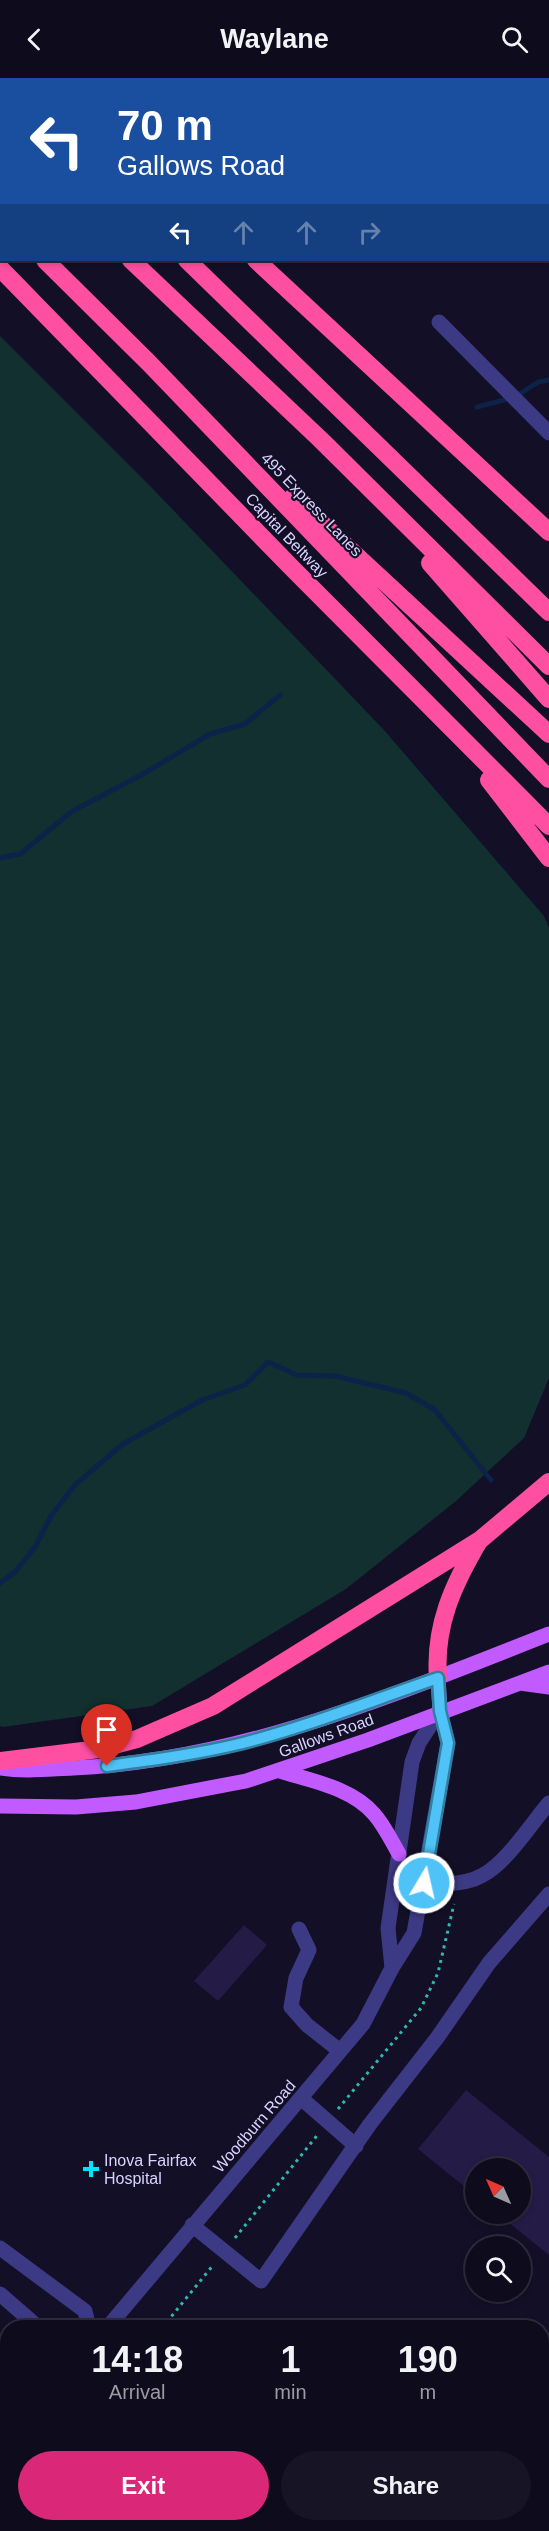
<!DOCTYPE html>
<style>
:root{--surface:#0e0b1c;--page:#171425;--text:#f1f3f6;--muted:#9b9ba3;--line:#2e2b3b;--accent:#db2777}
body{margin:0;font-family:Arial,sans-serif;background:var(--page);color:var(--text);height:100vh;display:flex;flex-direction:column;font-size:22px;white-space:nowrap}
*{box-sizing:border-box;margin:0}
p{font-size:20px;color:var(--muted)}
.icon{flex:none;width:33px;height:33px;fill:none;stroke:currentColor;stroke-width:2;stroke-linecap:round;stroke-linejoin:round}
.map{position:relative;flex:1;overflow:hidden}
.side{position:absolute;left:0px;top:2242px;width:549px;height:212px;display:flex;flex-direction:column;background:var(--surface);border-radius:24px 24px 0 0;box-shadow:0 3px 9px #0003,0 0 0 2px var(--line)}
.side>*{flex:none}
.guide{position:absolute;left:0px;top:0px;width:549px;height:183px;box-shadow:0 3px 9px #0003,0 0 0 2px var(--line);background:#1a4fa0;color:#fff;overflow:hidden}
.needle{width:39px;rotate:315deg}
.tools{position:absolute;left:465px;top:2080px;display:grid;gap:12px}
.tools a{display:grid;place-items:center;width:66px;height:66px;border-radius:50%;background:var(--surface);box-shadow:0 3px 9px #0003,0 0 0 2px var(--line);font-size:30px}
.pin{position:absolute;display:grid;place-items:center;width:51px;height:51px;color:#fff;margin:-62px -26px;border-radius:50% 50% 50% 0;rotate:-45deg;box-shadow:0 0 6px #0007}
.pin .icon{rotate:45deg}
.me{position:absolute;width:66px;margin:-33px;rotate:9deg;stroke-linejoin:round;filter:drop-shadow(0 0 4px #0008)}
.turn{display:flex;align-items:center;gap:21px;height:126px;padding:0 18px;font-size:27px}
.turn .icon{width:78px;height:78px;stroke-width:2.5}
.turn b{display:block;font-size:42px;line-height:51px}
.lanes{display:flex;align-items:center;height:57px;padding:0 18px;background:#0003;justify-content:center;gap:30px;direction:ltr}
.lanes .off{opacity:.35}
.eta{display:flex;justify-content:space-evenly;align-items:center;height:102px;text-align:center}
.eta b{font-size:36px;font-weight:700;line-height:42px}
.action{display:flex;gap:12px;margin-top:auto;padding:12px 18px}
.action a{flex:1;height:69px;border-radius:36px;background:var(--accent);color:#fff;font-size:24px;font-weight:700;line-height:69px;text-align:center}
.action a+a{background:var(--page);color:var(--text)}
header{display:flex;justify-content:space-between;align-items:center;height:78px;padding:0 18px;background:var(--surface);font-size:27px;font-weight:700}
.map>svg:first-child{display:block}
</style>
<header><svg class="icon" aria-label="back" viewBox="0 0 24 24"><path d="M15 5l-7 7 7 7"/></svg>Waylane<svg class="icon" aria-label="search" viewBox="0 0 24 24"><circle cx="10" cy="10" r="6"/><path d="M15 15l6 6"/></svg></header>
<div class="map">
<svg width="549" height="2453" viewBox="0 0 549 2453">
<rect width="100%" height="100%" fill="#130f26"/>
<path fill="#12302f" d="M 0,258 L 154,412 L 384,652 L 544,838 L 549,850 L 549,1300 L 524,1360 L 456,1423 L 346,1511 L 152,1628 L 3,1649 L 0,1648 Z
M 7,2411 L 8,2446 L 280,2446 L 288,2453 L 0,2453 L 0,2421 Z"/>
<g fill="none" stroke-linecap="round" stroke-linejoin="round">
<path stroke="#0c2248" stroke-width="5" d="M 477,329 L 515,319 L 538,304 L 549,302
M 0,780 L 20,776 L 71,734 L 143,696 L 210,656 L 245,646 L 280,617
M 0,1505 L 15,1494 L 35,1469 L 51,1438 L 75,1407 L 123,1366 L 202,1322 L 245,1307 L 268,1284 L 297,1297 L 335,1298 L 406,1315 L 435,1332 L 491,1402"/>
</g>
<path fill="#241b47" d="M 244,1847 L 267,1867 L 218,1923 L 194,1903 Z
M 466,2012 L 549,2079 L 549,2177 L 498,2136 L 520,2136 L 520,2091 L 476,2091 L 476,2118 L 418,2071 Z"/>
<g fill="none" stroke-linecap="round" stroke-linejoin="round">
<path stroke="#2fb8b0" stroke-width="3" stroke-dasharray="3 4.5" stroke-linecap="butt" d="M 159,0 L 160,2
M 338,2031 L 421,1930 L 438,1895 L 454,1826
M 235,2160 L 319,2055
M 54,2249 L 63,2238
M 162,2250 L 214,2186
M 0,2413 L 8,2404
M 229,2446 L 231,2453
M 298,2446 L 308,2453"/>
<path stroke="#3d3a85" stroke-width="15" d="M 439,244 L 549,355
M 396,1802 C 422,1805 459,1811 483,1797 C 507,1784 531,1746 549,1725
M 299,1851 L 309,1872 L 296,1900 L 291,1929 L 307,1947 L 340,1973
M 392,1890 L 388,1850 L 412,1684 L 419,1665 L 440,1633
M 302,2021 L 356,2068
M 192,2147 L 261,2203 L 370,2046 L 437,1960 L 489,1885 L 549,1816
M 0,2170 L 85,2233 L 89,2250
M 0,2216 L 39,2250
M 107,2250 L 363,1946 L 392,1890 L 414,1855 L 448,1665 L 440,1633
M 0,2377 L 8,2369"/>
<path stroke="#c25bff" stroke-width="15" d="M 438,1600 L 440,1633
M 520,1605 L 549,1609
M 0,1690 C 24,1694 49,1691 73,1690 C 239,1683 396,1616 549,1556
M 280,1693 C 312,1703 352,1710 374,1736 C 384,1747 391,1762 399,1776
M 0,1728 L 76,1729 L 136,1724 L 246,1703 L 368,1662 L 549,1594"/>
<path stroke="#ff4fa3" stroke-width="18" d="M 64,0 L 66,2
M 0,6 L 2,7
M 0,57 L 2,58
M 0,137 L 2,138
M 45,182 L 149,285 L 549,701
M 131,182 L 321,362 L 549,588
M 187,182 L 549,534
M 256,182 L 549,454
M 0,190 L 291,489 L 549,748
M 293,419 L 549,656
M 430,485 L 549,621
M 489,702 L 549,780
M 438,1600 C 434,1548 453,1507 479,1463
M 0,1683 L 99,1671 L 137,1661 L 213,1628 L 480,1462 L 549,1404"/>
</g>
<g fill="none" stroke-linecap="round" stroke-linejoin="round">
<g stroke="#337fa1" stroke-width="15">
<path id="route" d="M 107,1688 C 153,1682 198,1676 243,1665 C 309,1648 373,1622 438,1600 L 440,1633 L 448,1665 L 424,1805"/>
</g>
<use href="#route" stroke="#4fc3f7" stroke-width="10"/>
</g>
<path fill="#00e5ff" stroke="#130f26" stroke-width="2" d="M88 2082h6v6h6v6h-6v6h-6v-6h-6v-6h6z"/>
<g text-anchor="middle" stroke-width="4.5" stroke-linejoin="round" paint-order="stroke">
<g font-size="16" fill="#d9d4ff" stroke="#130f26">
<text transform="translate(312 426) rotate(46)" y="6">495 Express Lanes</text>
<text transform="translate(287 457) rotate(46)" y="6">Capital Beltway</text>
<text transform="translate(326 1657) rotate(-20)" y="6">Gallows Road</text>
<text transform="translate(254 2048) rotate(-49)" y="6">Woodburn Road</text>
</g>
<g font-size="16" fill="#d9d4ff" stroke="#130f26" text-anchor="start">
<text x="104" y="2088">Inova Fairfax<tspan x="104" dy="18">Hospital</tspan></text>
</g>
</g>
</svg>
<div class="tools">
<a><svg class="needle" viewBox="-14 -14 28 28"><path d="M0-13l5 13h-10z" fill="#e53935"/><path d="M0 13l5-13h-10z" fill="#9b9ba3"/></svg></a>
<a><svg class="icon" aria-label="search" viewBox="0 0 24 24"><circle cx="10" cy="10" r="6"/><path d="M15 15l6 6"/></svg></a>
</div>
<div class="pin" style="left:107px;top:1688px;background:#d93025"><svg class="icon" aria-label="arrive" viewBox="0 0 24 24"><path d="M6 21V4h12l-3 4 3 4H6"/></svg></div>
<svg class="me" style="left:424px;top:1805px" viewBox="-20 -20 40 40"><circle r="17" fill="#4fc3f7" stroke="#fff" stroke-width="3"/><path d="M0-11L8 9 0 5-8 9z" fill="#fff"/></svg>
<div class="guide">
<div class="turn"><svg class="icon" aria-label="left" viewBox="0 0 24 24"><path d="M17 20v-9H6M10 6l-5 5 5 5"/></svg><div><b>70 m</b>Gallows Road</div></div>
<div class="lanes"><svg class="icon" aria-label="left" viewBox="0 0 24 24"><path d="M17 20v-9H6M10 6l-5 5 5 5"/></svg><svg class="icon off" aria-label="ahead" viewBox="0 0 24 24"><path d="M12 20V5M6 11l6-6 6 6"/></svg><svg class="icon off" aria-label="ahead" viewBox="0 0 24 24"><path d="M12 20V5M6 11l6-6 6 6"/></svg><svg class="icon off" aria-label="right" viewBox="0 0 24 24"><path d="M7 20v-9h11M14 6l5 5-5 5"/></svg></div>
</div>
<section class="side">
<div class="eta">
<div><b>14:18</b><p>Arrival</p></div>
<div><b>1</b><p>min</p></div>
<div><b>190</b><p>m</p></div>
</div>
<div class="action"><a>Exit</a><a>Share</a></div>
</section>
</div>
